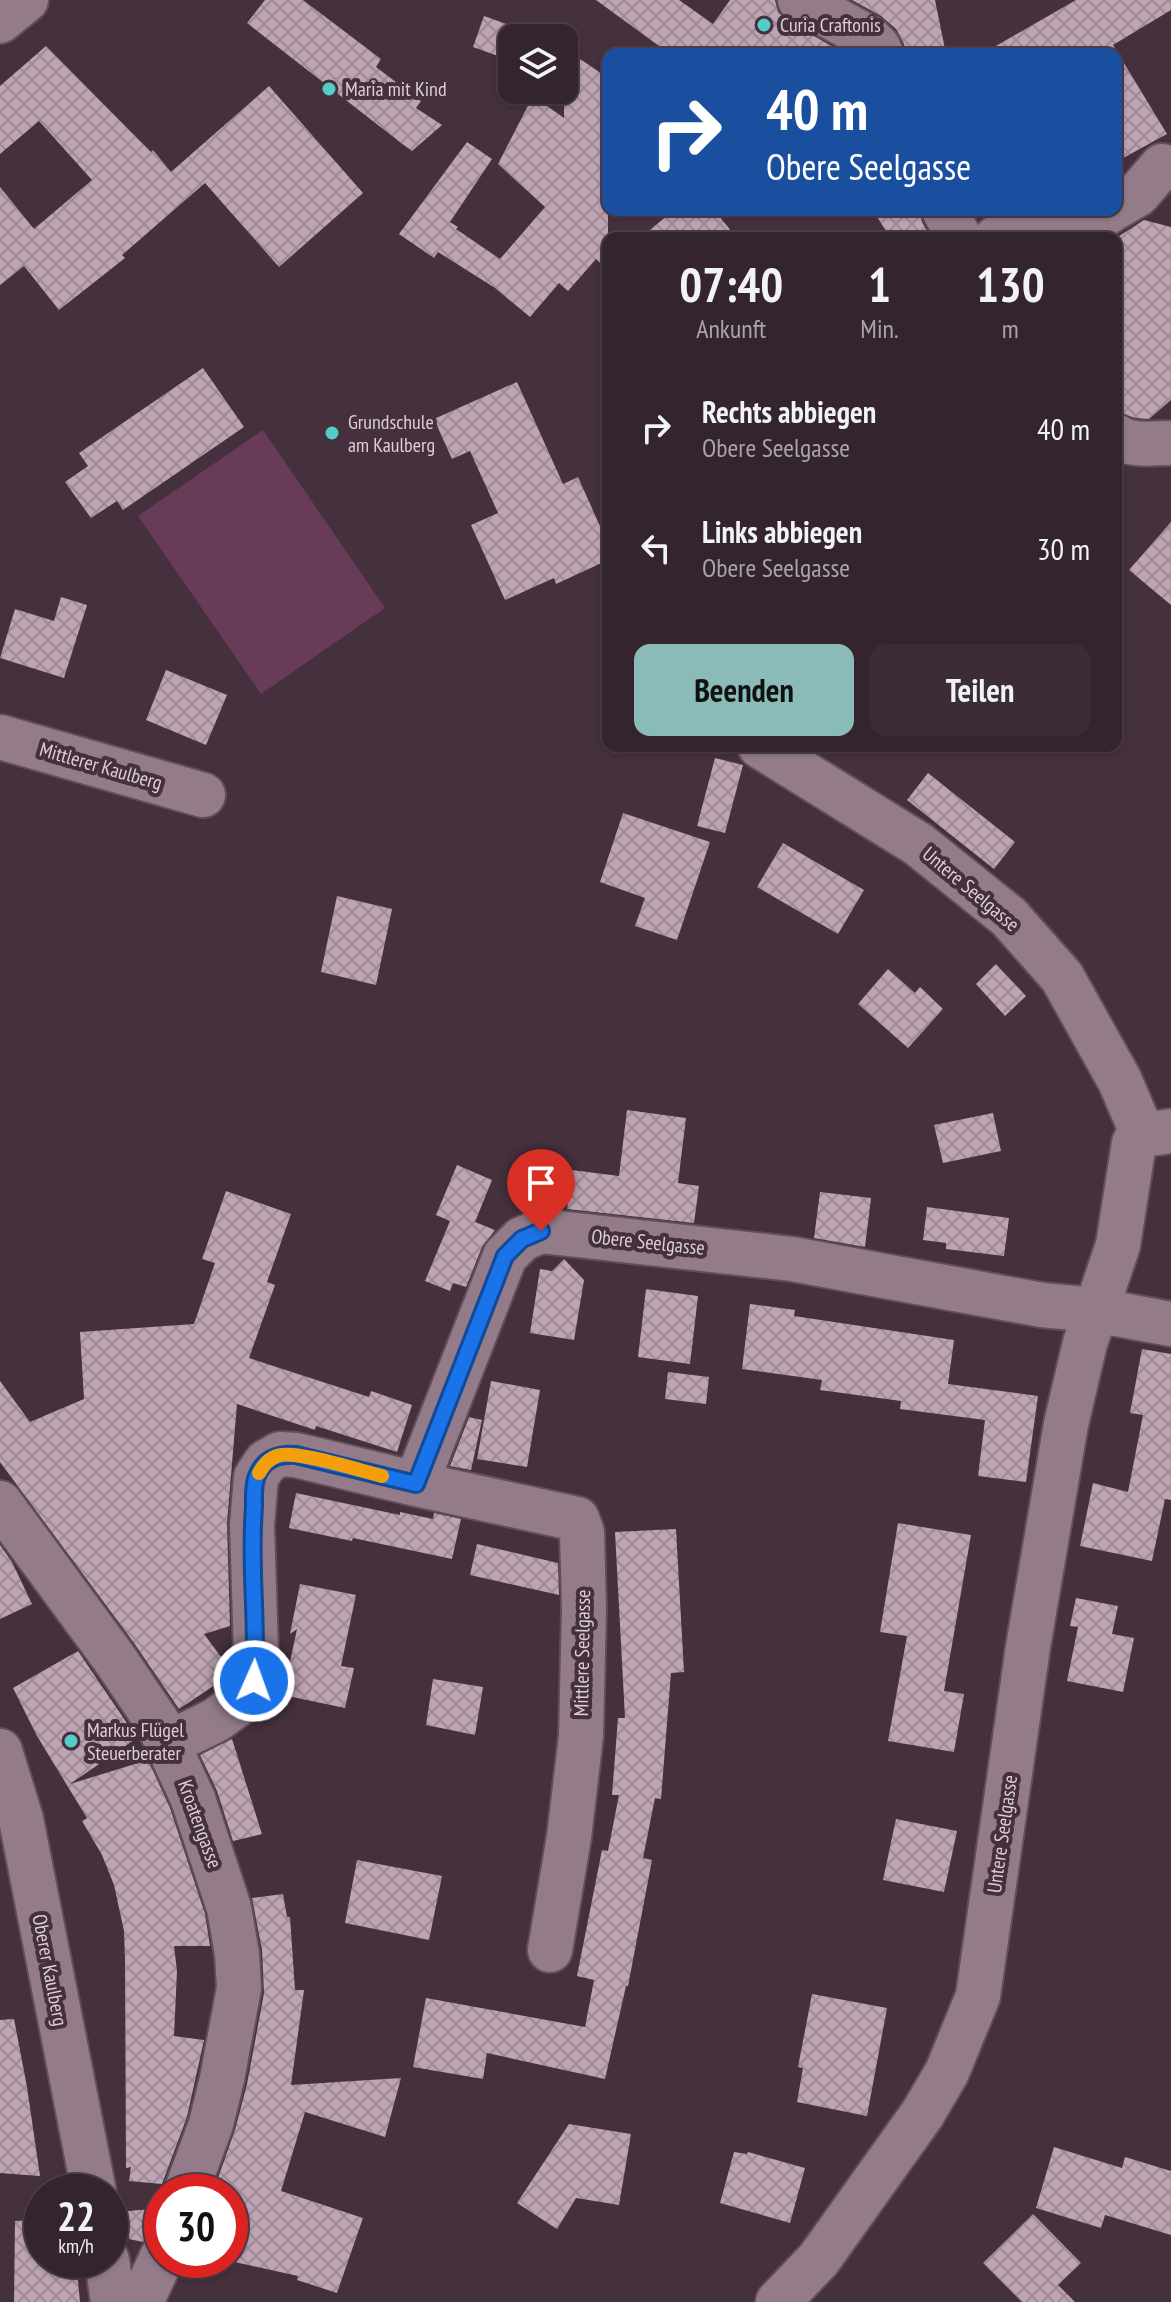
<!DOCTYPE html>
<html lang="de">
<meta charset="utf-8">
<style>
:root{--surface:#34242e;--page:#3c2c36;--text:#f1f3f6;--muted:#a9a4aa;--line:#4e414a;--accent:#8bbbb9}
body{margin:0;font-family:"PT Sans Narrow",sans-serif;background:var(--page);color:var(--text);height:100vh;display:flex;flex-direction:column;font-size:30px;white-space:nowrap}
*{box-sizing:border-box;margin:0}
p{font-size:26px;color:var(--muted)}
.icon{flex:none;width:44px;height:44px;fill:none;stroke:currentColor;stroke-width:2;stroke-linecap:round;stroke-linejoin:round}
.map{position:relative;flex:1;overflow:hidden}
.panel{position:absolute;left:602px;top:232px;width:520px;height:520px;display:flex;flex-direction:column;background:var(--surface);border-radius:16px;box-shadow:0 2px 6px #0004,0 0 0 2px var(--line)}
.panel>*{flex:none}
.guide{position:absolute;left:602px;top:48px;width:520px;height:168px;border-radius:16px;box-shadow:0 2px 6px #0004,0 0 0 2px var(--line);background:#1a4fa0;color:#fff;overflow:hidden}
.buttons{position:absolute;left:498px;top:24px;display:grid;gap:16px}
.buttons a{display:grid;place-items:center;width:80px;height:80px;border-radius:16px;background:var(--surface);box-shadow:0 2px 6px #0004,0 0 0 2px var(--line);font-size:40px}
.speed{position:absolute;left:24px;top:2174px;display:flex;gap:16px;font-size:40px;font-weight:700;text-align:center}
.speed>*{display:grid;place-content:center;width:104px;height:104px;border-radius:50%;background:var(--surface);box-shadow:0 2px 6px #0004,0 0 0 2px var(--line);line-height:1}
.speed small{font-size:20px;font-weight:400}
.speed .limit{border:12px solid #d22;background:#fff;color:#111}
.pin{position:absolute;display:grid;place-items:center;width:68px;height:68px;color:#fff;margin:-82px -34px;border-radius:50% 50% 50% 0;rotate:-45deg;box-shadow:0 0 8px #0007}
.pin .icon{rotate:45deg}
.me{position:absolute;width:88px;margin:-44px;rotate:2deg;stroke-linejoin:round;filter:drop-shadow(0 0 6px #0008)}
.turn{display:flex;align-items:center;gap:28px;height:168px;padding:0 32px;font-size:36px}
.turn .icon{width:104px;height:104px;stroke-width:2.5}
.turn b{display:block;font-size:56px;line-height:68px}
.eta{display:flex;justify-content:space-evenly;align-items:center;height:136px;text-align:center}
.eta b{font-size:48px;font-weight:600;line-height:56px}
.cta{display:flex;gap:16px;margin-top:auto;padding:16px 32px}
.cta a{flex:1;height:92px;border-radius:16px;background:var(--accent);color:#111;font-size:32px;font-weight:600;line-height:92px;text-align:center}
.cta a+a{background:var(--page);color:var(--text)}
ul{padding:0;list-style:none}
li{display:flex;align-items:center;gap:24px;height:120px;padding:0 32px}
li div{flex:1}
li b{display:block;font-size:30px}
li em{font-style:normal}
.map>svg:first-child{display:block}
</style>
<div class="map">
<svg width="1171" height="2302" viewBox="0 0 1171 2302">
<defs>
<pattern id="building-cross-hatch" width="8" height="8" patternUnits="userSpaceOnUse" patternTransform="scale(2)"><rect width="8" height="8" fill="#bda3b3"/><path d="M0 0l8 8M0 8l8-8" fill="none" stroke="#9e8a96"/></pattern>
</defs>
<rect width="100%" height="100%" fill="#45303d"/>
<path fill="#683b58" d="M 263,430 L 385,608 L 261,694 L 138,516 Z"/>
<path fill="url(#building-cross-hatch)" d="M 265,0 L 303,0 L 381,59 L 376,67 L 421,101 L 416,108 L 442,125 L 412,151 L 401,143 L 247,23 Z
M 596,0 L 679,0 L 713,24 L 730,0 L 775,0 L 778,12 L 787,21 L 846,54 L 670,54 Z
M 852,0 L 935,0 L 946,54 L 906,54 L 904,44 L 896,29 L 881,16 Z
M 1076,0 L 1171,0 L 1171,10 L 1113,45 L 1167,134 L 1116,162 L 1116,54 L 982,54 Z
M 484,16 L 512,26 L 512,61 L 473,47 Z
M 46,46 L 151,152 L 153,150 L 171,172 L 269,86 L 363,193 L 279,267 L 205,183 L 122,255 L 125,258 L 59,310 L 24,266 L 0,285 L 0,187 L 34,229 L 92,180 L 39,121 L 0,154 L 0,86 Z
M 564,48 L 608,78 L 608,270 L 596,259 L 568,291 L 559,283 L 530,317 L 495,288 L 438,252 L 434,258 L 399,234 L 467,142 L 492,159 L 450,222 L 458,227 L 456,229 L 500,259 L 545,207 L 498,164 L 533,96 L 564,118 Z
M 674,210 L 714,210 L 737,238 L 640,238 Z
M 873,210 L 919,210 L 922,222 L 931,238 L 890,238 Z
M 1144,220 L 1171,227 L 1171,400 L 1149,419 L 1135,418 L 1116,411 L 1116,238 Z
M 203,368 L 244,427 L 123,510 L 117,501 L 91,518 L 65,482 L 88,466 L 79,453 Z
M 517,382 L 563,484 L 578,477 L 608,544 L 608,560 L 556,584 L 554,578 L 505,600 L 471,525 L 498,513 L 470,451 L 452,459 L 434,419 Z
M 1171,522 L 1171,605 L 1129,570 Z
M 61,597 L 87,605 L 64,678 L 0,658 L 15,609 L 54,621 Z
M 166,670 L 227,695 L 206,745 L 146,720 Z
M 715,758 L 743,765 L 725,833 L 697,826 Z
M 928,773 L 1015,842 L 994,869 L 907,800 Z
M 623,813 L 710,842 L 677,940 L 635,926 L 645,898 L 600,882 Z
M 783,843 L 864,890 L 838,934 L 757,887 Z
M 337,896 L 392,909 L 376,985 L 321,972 Z
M 996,964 L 1026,996 L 1005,1016 L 976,984 Z
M 888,969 L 915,993 L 920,987 L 943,1009 L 908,1048 L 858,1004 Z
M 627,1110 L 686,1118 L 678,1183 L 699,1186 L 694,1223 L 567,1209 L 572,1170 L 619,1176 Z
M 993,1113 L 1001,1151 L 943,1163 L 934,1125 Z
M 457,1165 L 492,1180 L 475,1222 L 495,1230 L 482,1247 L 466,1287 L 453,1283 L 450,1291 L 425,1281 L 450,1221 L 436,1215 Z
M 226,1191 L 291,1214 L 267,1282 L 275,1285 L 249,1358 L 369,1397 L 371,1391 L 412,1405 L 397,1452 L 316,1426 L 315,1430 L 237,1404 L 227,1523 L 230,1626 L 204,1634 L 230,1669 L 230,1673 L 227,1677 L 179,1709 L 134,1643 L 0,1462 L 0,1381 L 30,1422 L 84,1399 L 80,1332 L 194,1324 L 215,1263 L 202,1259 Z
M 820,1192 L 871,1198 L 865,1247 L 814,1238 Z
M 927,1207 L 1009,1218 L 1004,1256 L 946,1249 L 946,1243 L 923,1240 Z
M 564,1259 L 584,1280 L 574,1340 L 530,1333 L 540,1269 L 552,1271 Z
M 646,1289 L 698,1296 L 690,1364 L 638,1357 Z
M 750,1304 L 795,1310 L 794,1316 L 954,1340 L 948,1384 L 1038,1396 L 1026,1482 L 978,1476 L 985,1420 L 900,1409 L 901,1401 L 820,1390 L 822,1380 L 742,1369 Z
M 1142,1349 L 1171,1354 L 1171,1500 L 1165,1499 L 1152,1561 L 1080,1546 L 1093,1483 L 1128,1492 L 1143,1415 L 1130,1413 Z
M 668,1372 L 709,1377 L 706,1404 L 665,1399 Z
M 491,1381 L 540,1390 L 527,1467 L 477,1459 Z
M 469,1417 L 482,1420 L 471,1470 L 450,1466 Z
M 296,1493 L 400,1515 L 400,1512 L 433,1519 L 434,1513 L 461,1519 L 452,1559 L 353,1538 L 352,1541 L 289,1528 Z
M 898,1523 L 971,1535 L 944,1691 L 964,1694 L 954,1752 L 888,1741 L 907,1636 L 880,1632 Z
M 676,1529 L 684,1672 L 671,1673 L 661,1799 L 655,1798 L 643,1858 L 652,1860 L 628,1986 L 626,1986 L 605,2079 L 487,2053 L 483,2079 L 413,2067 L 426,1998 L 585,2027 L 594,1980 L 577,1976 L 602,1850 L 608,1851 L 619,1795 L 612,1795 L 618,1718 L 625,1718 L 615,1532 Z
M 477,1544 L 558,1563 L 559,1595 L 470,1575 Z
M 0,1545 L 12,1562 L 32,1604 L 0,1619 Z
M 300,1584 L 356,1595 L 341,1666 L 354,1668 L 345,1708 L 283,1695 L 297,1629 L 290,1634 Z
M 1076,1598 L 1118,1606 L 1112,1634 L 1134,1638 L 1123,1692 L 1067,1681 L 1078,1627 L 1070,1626 Z
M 78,1651 L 137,1738 L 70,1784 L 148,1760 L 170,1808 L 205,1914 L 210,1946 L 174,1946 L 177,1971 L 174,2036 L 204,2040 L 187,2117 L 162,2184 L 129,2181 L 131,2167 L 126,2168 L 125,1959 L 124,1931 L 114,1885 L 102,1855 L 82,1821 L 87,1818 L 37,1736 L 13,1688 Z
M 433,1679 L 483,1687 L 475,1735 L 426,1725 Z
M 232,1739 L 262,1834 L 233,1841 L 217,1791 L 200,1755 Z
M 896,1819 L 957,1831 L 944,1892 L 883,1880 Z
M 357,1860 L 442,1876 L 429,1940 L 345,1923 Z
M 283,1894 L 287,1917 L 290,1917 L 295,1990 L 304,1990 L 291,2085 L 401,2078 L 385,2137 L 305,2112 L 281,2191 L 363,2218 L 337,2293 L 297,2280 L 298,2276 L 230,2261 L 230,2192 L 213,2192 L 235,2130 L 247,2084 L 264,1993 L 262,1950 L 252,1898 Z
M 812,1994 L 887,2008 L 867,2116 L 797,2102 L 803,2068 L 798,2067 Z
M 14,2019 L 27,2087 L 40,2176 L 0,2173 L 0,2020 Z
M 569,2124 L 631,2134 L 619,2205 L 576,2198 L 557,2229 L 517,2203 Z
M 1054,2147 L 1122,2168 L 1125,2157 L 1171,2171 L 1171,2235 L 1105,2215 L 1101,2228 L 1036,2208 Z
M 734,2152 L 747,2154 L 748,2152 L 805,2168 L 790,2223 L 720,2203 Z
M 162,2208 L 160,2232 L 148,2236 L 143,2242 L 129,2239 L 128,2211 Z
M 1033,2214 L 1081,2263 L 1058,2285 L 1075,2302 L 1022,2302 L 983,2263 Z
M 42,2219 L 42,2260 L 76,2260 L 80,2302 L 14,2302 L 15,2221 Z"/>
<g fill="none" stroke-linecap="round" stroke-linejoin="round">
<g stroke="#604e59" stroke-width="48">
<path id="minor" d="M 800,0 L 869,38 L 878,47 L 881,54
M 0,21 L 26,0
M 1116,207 L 1138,194 L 1162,166
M 944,210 L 960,238
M 996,238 L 1030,228 L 1062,210
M 1081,238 L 1103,215 L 1111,210
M 1116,436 C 1131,447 1153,443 1171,443
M 0,737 L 203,795
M 760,746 L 918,844 L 1009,917 L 1062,977 L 1120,1081 L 1143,1135
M 416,1484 L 505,1256 L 522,1239 L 541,1231 L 792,1259 L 1042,1305 L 1095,1310 L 1171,1324
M 0,1503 L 114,1658 L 158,1723 L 193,1799 L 229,1908 L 237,1954 L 239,1988 L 222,2079 L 211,2124 L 186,2192
M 169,1743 L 216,1720 L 239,1703 L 254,1681 L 256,1652 L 252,1525 L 256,1477 L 266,1462 L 280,1454 L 296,1455 L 416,1484 L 577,1519 L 582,1532 L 584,1609 L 581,1736 L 569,1837 L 550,1950
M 0,1751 L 21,1819 L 94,2192
M 107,2260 L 113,2302
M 141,2302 L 162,2257
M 778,2302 L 819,2259 L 923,2113 L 947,2072 L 978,1996 L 1028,1647 L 1066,1424 L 1085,1343 L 1118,1245 L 1134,1143 L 1143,1135 L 1171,1131"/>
</g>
<use href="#minor" stroke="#937b8a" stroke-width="44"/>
</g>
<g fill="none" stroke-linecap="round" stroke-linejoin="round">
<g stroke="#114b97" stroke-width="20">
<path id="route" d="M 254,1681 C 258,1623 249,1565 254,1507 C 254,1498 253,1485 257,1476 C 264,1458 279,1454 296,1455 L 416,1484 L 505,1256 L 522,1239 L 541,1231"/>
</g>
<use href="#route" stroke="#1a73e8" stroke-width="14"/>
<path stroke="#f59e0b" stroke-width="14" d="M 259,1473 C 264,1465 268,1459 277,1456 C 294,1449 361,1471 382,1476"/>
</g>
<g fill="#54cdc8" stroke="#45303d" stroke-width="3">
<circle cx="764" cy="25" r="8"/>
<circle cx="329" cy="89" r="8"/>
<circle cx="332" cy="433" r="8"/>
<circle cx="71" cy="1741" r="8"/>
</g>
<g text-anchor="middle" stroke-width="8" stroke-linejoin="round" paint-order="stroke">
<g font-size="20" fill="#dccfd6" stroke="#45303d" text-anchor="start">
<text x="780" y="32">Curia Craftonis</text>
<text x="345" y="96">Maria mit Kind</text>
<text x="348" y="429">Grundschule<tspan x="348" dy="23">am Kaulberg</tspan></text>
<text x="87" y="1737">Markus Flügel<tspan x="87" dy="23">Steuerberater</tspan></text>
</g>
<g font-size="20" fill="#dccfd6" stroke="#45303d">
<text transform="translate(101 766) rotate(16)" y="7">Mittlerer Kaulberg</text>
<text transform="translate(971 889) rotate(40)" y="7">Untere Seelgasse</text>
<text transform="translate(648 1242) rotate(6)" y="7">Obere Seelgasse</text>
<text transform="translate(582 1653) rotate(-89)" y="7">Mittlere Seelgasse</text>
<text transform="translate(200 1824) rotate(70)" y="7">Kroatengasse</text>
<text transform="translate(1002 1834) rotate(-82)" y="7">Untere Seelgasse</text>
<text transform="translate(50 1970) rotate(79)" y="7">Oberer Kaulberg</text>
</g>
</g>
</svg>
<div class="buttons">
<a><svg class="icon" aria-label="layers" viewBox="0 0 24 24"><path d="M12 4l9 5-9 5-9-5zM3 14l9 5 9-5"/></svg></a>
</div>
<div class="speed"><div>22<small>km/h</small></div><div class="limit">30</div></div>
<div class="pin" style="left:541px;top:1231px;background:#d93025"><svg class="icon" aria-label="arrive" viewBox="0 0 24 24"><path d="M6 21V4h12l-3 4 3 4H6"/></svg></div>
<svg class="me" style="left:254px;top:1681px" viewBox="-20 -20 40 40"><circle r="17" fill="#1a73e8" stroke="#fff" stroke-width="3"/><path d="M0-11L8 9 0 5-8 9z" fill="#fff"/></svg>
<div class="guide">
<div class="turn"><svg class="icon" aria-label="right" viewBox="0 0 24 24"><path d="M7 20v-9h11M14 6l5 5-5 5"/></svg><div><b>40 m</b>Obere Seelgasse</div></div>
</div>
<section class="panel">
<div class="eta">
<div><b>07:40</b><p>Ankunft</p></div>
<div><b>1</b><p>Min.</p></div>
<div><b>130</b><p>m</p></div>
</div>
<ul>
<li><svg class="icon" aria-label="right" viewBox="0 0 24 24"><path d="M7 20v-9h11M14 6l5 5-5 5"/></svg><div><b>Rechts abbiegen</b><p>Obere Seelgasse</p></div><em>40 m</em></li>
<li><svg class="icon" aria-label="left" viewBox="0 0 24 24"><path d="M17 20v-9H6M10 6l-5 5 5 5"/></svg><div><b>Links abbiegen</b><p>Obere Seelgasse</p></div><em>30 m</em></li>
</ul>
<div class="cta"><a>Beenden</a><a>Teilen</a></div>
</section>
</div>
